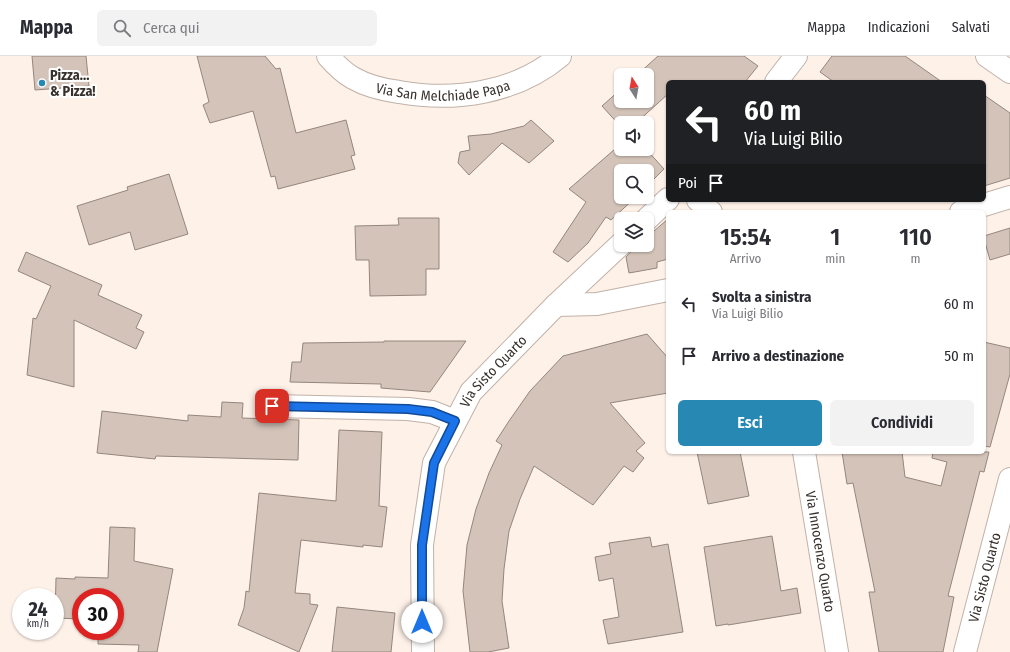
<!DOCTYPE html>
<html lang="it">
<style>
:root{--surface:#fff;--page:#f2f2f3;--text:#2b2b33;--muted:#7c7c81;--line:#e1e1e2;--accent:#2788b3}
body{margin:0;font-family:"Fira Sans Condensed",sans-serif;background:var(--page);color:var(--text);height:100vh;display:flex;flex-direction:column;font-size:15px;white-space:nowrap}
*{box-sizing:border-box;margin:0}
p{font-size:13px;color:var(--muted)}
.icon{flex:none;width:22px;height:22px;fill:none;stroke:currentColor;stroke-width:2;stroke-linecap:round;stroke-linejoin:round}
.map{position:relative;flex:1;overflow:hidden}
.sheet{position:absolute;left:666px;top:154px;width:320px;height:244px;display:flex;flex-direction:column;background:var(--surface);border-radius:6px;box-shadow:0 1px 3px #0004}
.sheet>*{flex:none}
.hud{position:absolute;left:666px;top:24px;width:320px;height:122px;border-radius:6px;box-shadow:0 1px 3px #0004;background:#202124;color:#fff;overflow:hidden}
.needle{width:26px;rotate:349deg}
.controls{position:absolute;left:614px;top:12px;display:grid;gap:8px}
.controls a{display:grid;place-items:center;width:40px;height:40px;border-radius:6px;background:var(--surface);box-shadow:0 1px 3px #0004;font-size:20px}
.speed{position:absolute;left:12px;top:532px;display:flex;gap:8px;font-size:20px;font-weight:700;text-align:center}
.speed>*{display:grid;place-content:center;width:52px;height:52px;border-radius:50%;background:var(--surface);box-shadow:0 1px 3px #0004;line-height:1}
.speed small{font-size:10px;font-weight:400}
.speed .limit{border:6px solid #d22;background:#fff;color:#111}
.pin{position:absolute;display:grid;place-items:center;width:34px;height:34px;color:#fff;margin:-17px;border-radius:8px;box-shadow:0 2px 6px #0006}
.me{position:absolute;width:44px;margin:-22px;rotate:0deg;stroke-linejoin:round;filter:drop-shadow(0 0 3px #0008)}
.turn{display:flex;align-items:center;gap:14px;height:84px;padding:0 12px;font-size:18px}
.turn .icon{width:52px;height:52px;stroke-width:2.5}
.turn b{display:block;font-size:28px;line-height:34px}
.then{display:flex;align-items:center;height:38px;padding:0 12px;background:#0003;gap:8px;font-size:15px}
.eta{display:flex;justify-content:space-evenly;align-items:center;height:68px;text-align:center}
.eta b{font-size:24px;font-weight:600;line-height:28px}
.button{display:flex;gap:8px;margin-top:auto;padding:8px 12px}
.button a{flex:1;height:46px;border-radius:6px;background:var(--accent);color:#fff;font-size:16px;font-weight:600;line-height:46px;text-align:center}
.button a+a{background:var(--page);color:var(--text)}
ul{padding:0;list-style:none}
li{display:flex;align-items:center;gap:12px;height:52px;padding:0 12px}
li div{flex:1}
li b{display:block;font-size:15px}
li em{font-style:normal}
header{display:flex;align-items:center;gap:24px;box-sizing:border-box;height:56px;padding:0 20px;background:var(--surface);border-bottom:1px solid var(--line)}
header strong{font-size:19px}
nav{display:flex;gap:22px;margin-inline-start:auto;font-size:14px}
.search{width:280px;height:36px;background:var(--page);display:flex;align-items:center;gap:10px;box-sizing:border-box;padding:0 14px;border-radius:6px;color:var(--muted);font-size:15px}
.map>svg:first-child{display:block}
</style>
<header>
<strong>Mappa</strong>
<div class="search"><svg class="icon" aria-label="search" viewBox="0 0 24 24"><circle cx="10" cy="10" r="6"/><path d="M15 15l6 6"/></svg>Cerca qui</div>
<nav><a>Mappa</a><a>Indicazioni</a><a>Salvati</a></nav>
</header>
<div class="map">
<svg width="1010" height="596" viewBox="0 0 1010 596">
<rect width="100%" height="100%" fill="#fdf1e8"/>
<path fill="#d3c3b9" stroke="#95867d" d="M 32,0 L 86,0 L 89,30 L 35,34 Z
M 197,0 L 265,0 L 276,13 L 280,12 L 296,77 L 346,64 L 355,99 L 351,100 L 355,113 L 278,133 L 275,120 L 271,121 L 253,55 L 210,67 L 203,49 L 209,46 Z
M 658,0 L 744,0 L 758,10 L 745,26 L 668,26 L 668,38 L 636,67 L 621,67 L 621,71 L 602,50 L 621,33 L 621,45 L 647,45 L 647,19 L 637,19 Z
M 832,0 L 905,0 L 942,26 L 834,26 L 820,16 Z
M 984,39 L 1010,57 L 1010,122 L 984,130 Z
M 531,64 L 554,85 L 529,107 L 502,87 L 469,119 L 458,107 L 460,96 L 470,94 L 468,80 L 491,78 L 524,70 Z
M 615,93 L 646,93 L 664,113 L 647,130 L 647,115 L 621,115 L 621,141 L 636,141 L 611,164 L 606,161 L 588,187 L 568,206 L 553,196 L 586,146 L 569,133 Z
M 169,118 L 188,178 L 135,194 L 130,176 L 89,189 L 77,150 L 128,134 L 127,131 Z
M 398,162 L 439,162 L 439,213 L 426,213 L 426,239 L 370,240 L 369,204 L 356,204 L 355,170 L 399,169 Z
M 668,163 L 668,203 L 657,206 L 657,212 L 629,217 L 626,201 L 637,189 L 647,189 L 647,181 Z
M 1010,172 L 1010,198 L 990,204 L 984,183 L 984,180 Z
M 26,196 L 102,229 L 98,239 L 142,259 L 136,272 L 144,276 L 136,293 L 74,264 L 74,331 L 27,319 L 33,262 L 36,263 L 51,230 L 18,215 Z
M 647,278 L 668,302 L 668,337 L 610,347 L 645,387 L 636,395 L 644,402 L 633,416 L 624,410 L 593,449 L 534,410 L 520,443 L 509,475 L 504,513 L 502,545 L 509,592 L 488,596 L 470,596 L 463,535 L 467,489 L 476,453 L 489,417 L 502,389 L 496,385 L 509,365 L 530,335 L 563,300 Z
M 384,285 L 466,285 L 430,336 L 381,332 L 381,328 L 290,326 L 292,306 L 301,306 L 303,287 L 384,286 Z
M 984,286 L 1010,292 L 1010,318 L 990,391 L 984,390 Z
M 222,346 L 243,347 L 242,362 L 299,364 L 298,404 L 156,400 L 155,403 L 97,397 L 102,355 L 188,365 L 188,359 L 221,361 Z
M 339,374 L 382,376 L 379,450 L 387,451 L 382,491 L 363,489 L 363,491 L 301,484 L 295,537 L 310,538 L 310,548 L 318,549 L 299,596 L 238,569 L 244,552 L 246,535 L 249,536 L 259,437 L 336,445 Z
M 697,396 L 740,396 L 749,440 L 708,448 Z
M 842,396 L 902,396 L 905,421 L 941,430 L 947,406 L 932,402 L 933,396 L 989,396 L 984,416 L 980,415 L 948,540 L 954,541 L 943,596 L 879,596 L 869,536 L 875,536 L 853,427 L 847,428 Z
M 110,471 L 135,472 L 134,505 L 173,513 L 157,596 L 138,596 L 139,589 L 98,588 L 98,575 L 115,575 L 115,541 L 81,541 L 81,563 L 55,562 L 56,522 L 75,523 L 75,521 L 108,522 Z
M 772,480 L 781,535 L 797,532 L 801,557 L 728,569 L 728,568 L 716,570 L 704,491 Z
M 650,481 L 652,491 L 668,488 L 683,576 L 608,588 L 603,564 L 619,561 L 613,522 L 599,525 L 595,501 L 611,498 L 609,487 Z
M 337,551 L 395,557 L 391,596 L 332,596 Z"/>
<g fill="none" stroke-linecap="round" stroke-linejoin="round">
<g stroke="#c1b2a8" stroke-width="24">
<g id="street">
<path id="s1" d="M 328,0 C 335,8 344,17 353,22 C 367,30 384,34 399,36 C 455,46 516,37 560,0"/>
<path d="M 987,0 L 1010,16"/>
<path d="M 776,26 L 796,0"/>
<path d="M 698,144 L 711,156"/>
<path d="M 961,156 L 1010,141"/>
<path d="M 647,163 L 668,143"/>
<path d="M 556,249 L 597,248 L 668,234"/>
<path d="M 272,350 L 408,353 L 432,356 L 455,365"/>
<path id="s2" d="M 804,396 L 837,596"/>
<path id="s3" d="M 423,596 L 422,489 L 434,407 L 471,336 L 556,249 L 621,188"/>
<path id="s4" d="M 965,596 L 1010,423"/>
</g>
</g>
<use href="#street" stroke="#fff" stroke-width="22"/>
</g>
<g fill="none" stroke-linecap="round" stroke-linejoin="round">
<g stroke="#114b97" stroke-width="10">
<path id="route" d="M 272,350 L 408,353 L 432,356 L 455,365 L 434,407 L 422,489 L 422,566"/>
</g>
<use href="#route" stroke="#1a73e8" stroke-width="7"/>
</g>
<circle fill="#2788b3" stroke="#fff" stroke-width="1.5" cx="42" cy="27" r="4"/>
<g text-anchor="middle" stroke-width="4" stroke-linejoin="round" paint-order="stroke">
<g font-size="14" font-weight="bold" fill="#37312d" stroke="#fff" text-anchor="start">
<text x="50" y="24">Pizza...<tspan x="50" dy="16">&amp; Pizza!</tspan></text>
</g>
<g font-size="14" fill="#37312d" stroke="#fff">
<text dy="5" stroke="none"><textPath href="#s1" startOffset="126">Via San Melchiade Papa</textPath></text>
<text dy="5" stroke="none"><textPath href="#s3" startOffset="300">Via Sisto Quarto</textPath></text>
<text dy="5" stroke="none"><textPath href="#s2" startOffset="101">Via Innocenzo Quarto</textPath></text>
<text dy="5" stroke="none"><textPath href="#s4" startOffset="77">Via Sisto Quarto</textPath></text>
</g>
</g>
</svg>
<div class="controls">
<a><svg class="needle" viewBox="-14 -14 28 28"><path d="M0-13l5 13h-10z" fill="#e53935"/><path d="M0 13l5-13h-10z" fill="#7c7c81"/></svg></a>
<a><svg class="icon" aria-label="sound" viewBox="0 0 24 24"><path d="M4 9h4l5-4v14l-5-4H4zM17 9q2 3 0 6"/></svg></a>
<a><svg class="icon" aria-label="search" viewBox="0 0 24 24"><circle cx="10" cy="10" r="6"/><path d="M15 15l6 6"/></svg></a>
<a><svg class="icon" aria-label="layers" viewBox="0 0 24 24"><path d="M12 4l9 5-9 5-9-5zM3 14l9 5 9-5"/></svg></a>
</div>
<div class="speed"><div>24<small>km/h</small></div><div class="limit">30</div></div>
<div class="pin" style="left:272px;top:350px;background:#d93025"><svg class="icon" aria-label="arrive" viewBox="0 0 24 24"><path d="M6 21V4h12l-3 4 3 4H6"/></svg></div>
<svg class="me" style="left:422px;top:566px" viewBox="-20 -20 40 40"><circle r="19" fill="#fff"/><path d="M0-13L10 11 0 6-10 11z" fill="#1a73e8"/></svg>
<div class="hud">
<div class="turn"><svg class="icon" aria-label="left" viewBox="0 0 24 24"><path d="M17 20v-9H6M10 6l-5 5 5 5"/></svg><div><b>60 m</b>Via Luigi Bilio</div></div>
<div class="then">Poi<svg class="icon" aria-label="arrive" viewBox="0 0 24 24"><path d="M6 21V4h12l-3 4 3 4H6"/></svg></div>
</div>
<section class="sheet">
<div class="eta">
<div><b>15:54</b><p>Arrivo</p></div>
<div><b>1</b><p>min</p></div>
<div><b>110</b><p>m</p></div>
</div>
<ul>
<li><svg class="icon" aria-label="left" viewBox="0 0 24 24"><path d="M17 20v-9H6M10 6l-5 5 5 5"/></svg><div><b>Svolta a sinistra</b><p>Via Luigi Bilio</p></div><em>60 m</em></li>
<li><svg class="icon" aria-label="arrive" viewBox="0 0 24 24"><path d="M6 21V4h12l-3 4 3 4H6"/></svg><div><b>Arrivo a destinazione</b></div><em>50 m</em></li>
</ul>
<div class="button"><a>Esci</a><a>Condividi</a></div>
</section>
</div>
